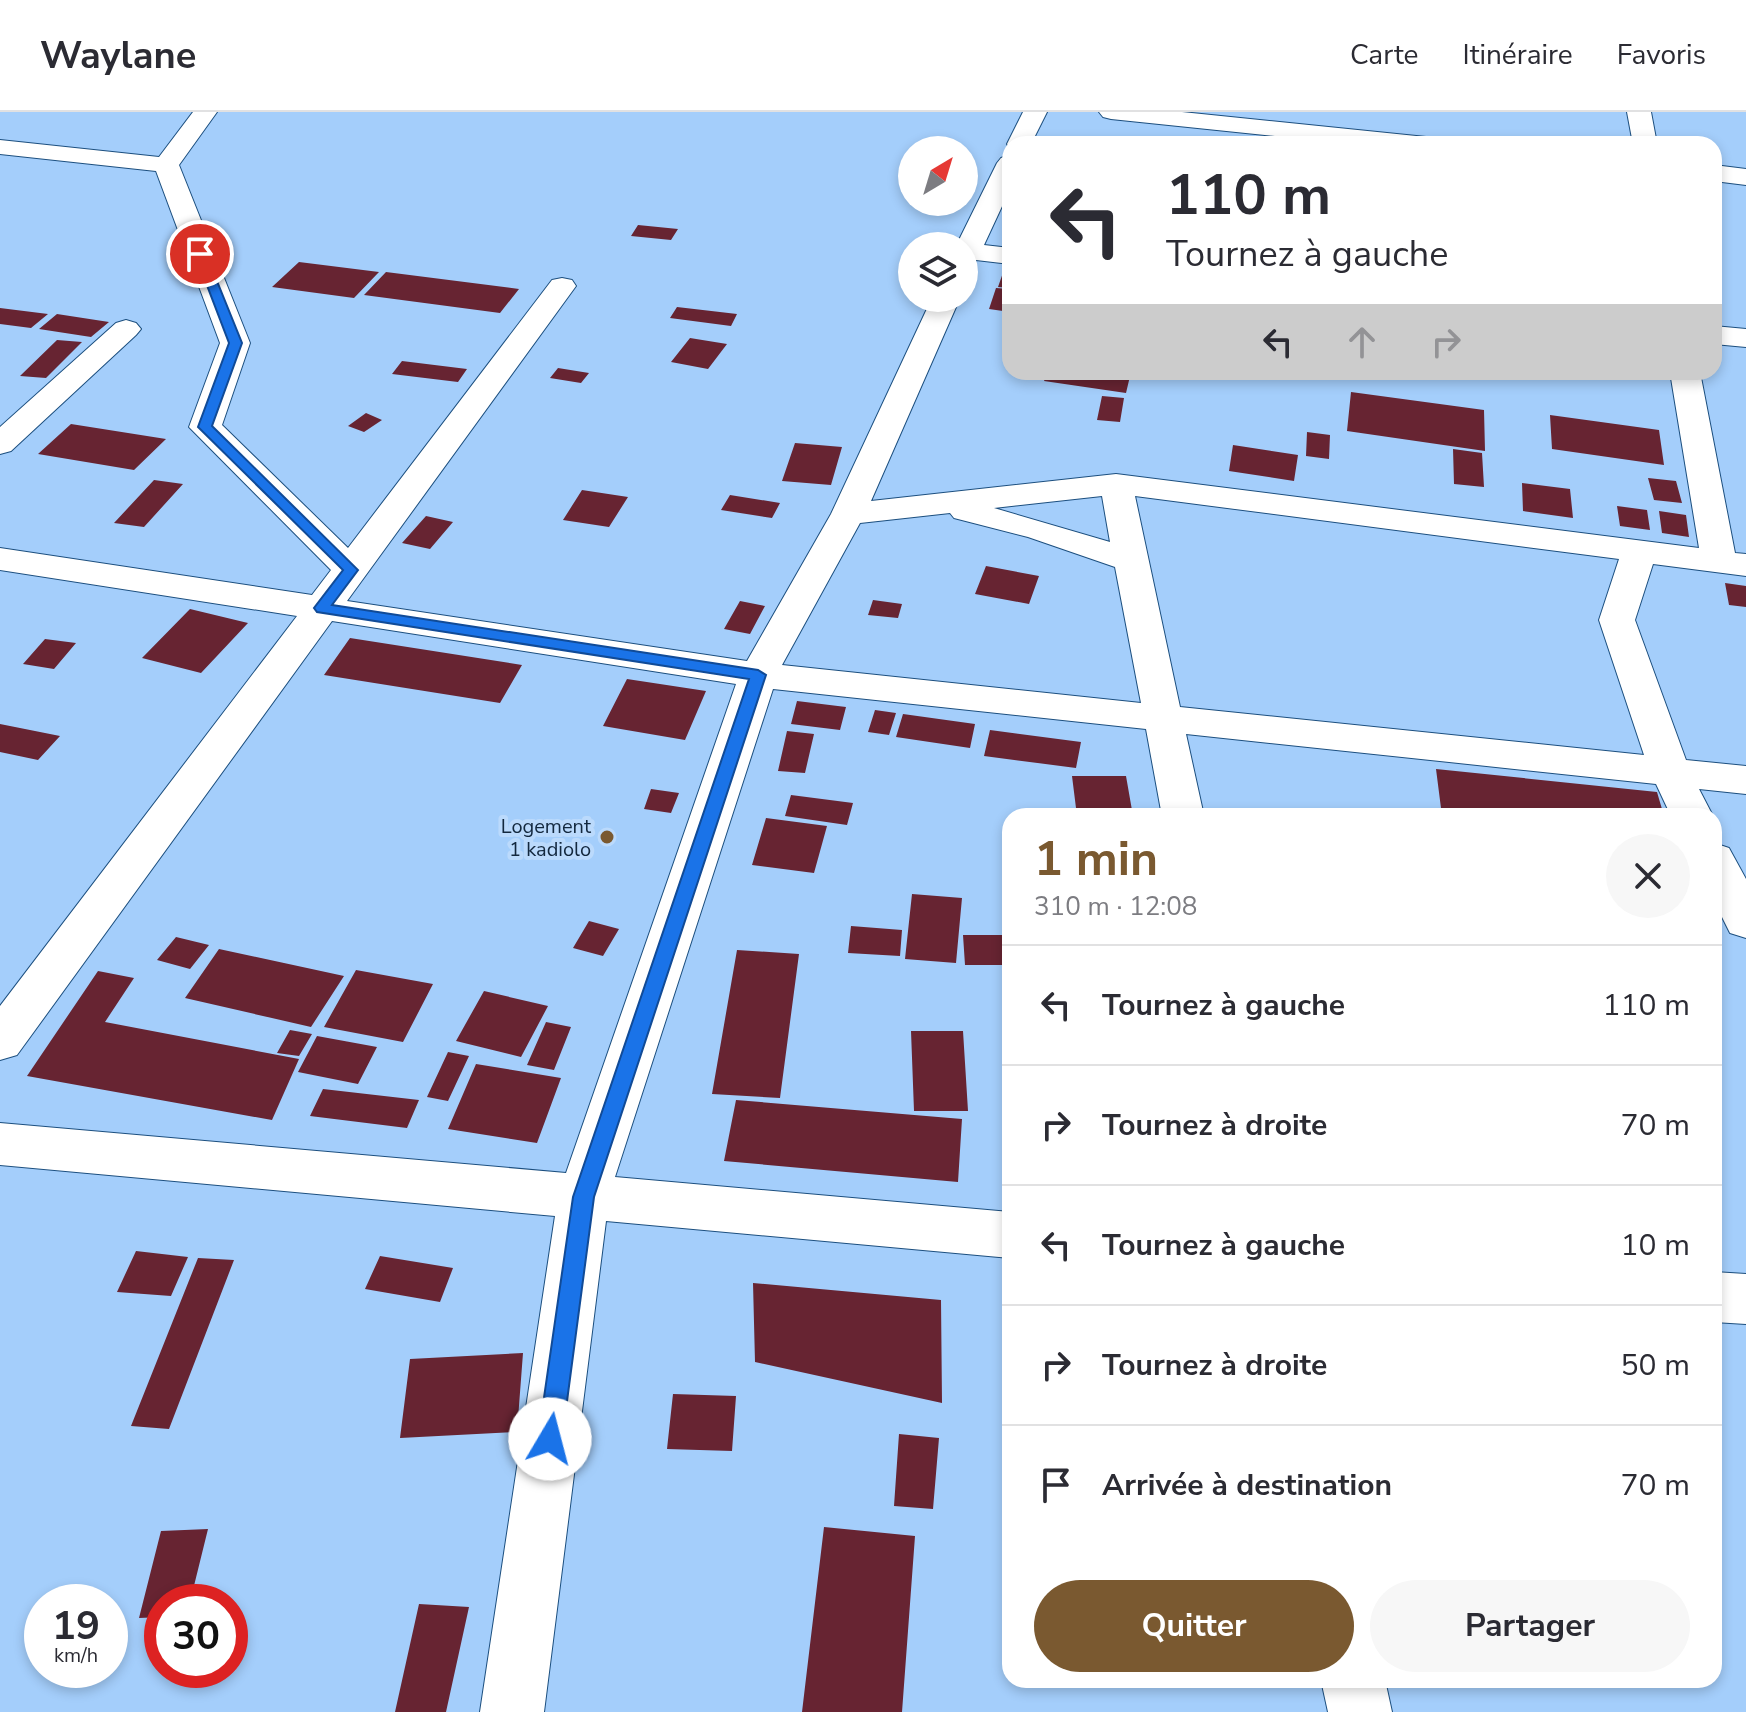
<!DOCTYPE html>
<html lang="fr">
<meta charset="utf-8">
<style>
:root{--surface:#fff;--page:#f7f7f7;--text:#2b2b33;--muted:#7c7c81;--line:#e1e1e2;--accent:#7a5930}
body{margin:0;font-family:"Nunito Sans",sans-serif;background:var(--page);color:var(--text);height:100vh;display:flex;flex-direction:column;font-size:30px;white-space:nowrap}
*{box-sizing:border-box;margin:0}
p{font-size:26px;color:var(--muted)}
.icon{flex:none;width:44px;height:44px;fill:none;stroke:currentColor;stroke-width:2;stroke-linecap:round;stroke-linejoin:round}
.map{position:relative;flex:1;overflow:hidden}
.drawer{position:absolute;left:1002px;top:696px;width:720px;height:880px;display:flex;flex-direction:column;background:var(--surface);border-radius:24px;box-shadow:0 4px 12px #0003}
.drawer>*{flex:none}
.guide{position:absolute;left:1002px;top:24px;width:720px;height:244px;border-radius:24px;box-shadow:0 4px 12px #0003;background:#fff;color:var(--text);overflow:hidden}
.needle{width:52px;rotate:38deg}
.controls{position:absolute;left:898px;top:24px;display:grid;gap:16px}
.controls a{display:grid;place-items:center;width:80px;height:80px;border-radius:50%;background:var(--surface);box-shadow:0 4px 12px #0003;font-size:40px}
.speed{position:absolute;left:24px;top:1472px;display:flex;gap:16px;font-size:40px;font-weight:700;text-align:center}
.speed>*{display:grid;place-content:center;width:104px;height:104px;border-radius:50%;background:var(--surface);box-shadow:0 4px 12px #0003;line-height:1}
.speed small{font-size:20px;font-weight:400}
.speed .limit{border:12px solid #d22;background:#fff;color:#111}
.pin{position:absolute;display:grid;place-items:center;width:68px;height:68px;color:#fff;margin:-34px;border:4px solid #fff;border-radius:50%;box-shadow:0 2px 8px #0007}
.me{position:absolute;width:88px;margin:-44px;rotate:8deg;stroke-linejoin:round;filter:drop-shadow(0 0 6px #0008)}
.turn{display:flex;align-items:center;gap:28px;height:168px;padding:0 32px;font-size:36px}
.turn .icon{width:104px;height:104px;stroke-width:2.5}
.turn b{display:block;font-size:56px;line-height:68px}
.lanes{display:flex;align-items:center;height:76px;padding:0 32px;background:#0003;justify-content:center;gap:40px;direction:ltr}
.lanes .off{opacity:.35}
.round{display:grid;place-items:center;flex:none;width:84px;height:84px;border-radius:42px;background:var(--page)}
.summary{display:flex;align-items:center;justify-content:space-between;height:136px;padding:0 32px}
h1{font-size:48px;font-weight:700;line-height:60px;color:var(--accent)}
.button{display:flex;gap:16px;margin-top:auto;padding:16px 32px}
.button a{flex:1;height:92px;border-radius:48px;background:var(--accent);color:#fff;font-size:32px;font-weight:700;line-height:92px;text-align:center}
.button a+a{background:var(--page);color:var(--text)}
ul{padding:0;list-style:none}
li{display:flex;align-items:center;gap:24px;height:120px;padding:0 32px;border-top:2px solid var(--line)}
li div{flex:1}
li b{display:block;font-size:30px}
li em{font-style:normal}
header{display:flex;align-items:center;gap:48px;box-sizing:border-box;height:112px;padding:0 40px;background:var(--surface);border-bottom:2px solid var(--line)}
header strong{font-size:38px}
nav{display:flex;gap:44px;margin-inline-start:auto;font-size:28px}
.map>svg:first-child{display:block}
</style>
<header>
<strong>Waylane</strong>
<nav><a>Carte</a><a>Itinéraire</a><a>Favoris</a></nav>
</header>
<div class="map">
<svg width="1746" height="1600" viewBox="0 0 1746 1600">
<rect width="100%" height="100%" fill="#a4cefb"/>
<path fill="#672432" d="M 1203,24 L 1274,30 L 1274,32 L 1201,32 Z
M 638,113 L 678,117 L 671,128 L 631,124 Z
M 299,150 L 379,160 L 354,186 L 272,175 Z
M 1005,155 L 1010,156 L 1010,176 L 998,175 Z
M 386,160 L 519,177 L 500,201 L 364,183 Z
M 996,176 L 1010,177 L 1010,200 L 989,197 Z
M 677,195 L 737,202 L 731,214 L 670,206 Z
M 0,196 L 48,202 L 31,216 L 0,212 Z
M 57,202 L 109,210 L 91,225 L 39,217 Z
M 690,226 L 727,232 L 708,257 L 671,250 Z
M 57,228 L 82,230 L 46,266 L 20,264 Z
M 402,249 L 467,257 L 458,270 L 392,262 Z
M 558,256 L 589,261 L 581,271 L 550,266 Z
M 1048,260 L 1131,260 L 1126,281 L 1044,269 Z
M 1351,280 L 1484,298 L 1485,339 L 1347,319 Z
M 1102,284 L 1124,286 L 1120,310 L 1097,308 Z
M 366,301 L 382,308 L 364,320 L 348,314 Z
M 1550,303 L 1659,318 L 1664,353 L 1552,337 Z
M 71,312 L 166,327 L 134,358 L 38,342 Z
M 1307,320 L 1330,323 L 1329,347 L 1306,344 Z
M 795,331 L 842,335 L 831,373 L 782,369 Z
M 1233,333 L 1298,343 L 1294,369 L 1229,359 Z
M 1453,337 L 1482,341 L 1484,375 L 1454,372 Z
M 1648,366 L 1676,369 L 1682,391 L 1654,388 Z
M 154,368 L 183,372 L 144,415 L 114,411 Z
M 1522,371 L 1570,377 L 1573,406 L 1523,399 Z
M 582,378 L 628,385 L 609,415 L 563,408 Z
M 730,383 L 780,391 L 772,406 L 721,398 Z
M 1617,394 L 1647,398 L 1650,418 L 1620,414 Z
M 1659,399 L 1686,403 L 1689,425 L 1662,421 Z
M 426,404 L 453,410 L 430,437 L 402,431 Z
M 986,454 L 1039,464 L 1029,492 L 975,482 Z
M 1725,471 L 1746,474 L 1746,495 L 1729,493 Z
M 873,488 L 902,492 L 898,506 L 868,503 Z
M 740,489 L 765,494 L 750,522 L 724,517 Z
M 190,497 L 248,511 L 201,561 L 142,546 Z
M 350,526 L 522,553 L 500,591 L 324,563 Z
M 45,527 L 76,531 L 54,557 L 23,552 Z
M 627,567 L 706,579 L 685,628 L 603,614 Z
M 797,589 L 846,595 L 840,618 L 791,612 Z
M 875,598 L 896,601 L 889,623 L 868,620 Z
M 903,602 L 975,612 L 970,636 L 896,625 Z
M 0,612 L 60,624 L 38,648 L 0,640 Z
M 990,618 L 1081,630 L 1076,656 L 984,644 Z
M 787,619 L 814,622 L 805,661 L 778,659 Z
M 1436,657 L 1657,680 L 1664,704 L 1442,704 Z
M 1072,664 L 1126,664 L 1133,704 L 1077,704 Z
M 651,677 L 679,681 L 671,701 L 644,697 Z
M 791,683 L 853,691 L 847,713 L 785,704 Z
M 766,706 L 827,714 L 814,761 L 752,753 Z
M 912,782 L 962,786 L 956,851 L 905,847 Z
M 589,809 L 619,817 L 603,844 L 573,836 Z
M 851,814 L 902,818 L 900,844 L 848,841 Z
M 963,823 L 1010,823 L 1010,853 L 965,853 Z
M 176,825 L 209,833 L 190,857 L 157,848 Z
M 219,837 L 344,864 L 311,915 L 185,886 Z
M 737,838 L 799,842 L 780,986 L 712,982 Z
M 356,858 L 433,872 L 403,930 L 324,915 Z
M 98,859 L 134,866 L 105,910 L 299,947 L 272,1008 L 27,964 Z
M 484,879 L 548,894 L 521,945 L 456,929 Z
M 546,910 L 571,915 L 554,958 L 527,953 Z
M 290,918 L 312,922 L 299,944 L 277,941 Z
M 911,919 L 963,919 L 968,999 L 914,999 Z
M 317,924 L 377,935 L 358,972 L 298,960 Z
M 448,940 L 469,944 L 448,989 L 427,985 Z
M 476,952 L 561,966 L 537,1031 L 448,1017 Z
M 323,977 L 419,988 L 407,1016 L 310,1004 Z
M 736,988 L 962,1007 L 958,1070 L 724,1049 Z
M 136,1139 L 188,1145 L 171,1184 L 117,1180 Z
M 380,1144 L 453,1156 L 440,1190 L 365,1177 Z
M 198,1146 L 234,1148 L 169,1317 L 131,1314 Z
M 753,1171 L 941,1188 L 942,1291 L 755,1250 Z
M 523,1241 L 517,1320 L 400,1326 L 410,1247 Z
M 673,1282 L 736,1284 L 732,1339 L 667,1337 Z
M 899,1322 L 939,1326 L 933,1397 L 894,1394 Z
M 824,1415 L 915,1424 L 902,1600 L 802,1600 Z
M 208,1417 L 190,1490 L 162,1490 L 162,1505 L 139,1506 L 161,1419 Z
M 419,1492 L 469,1495 L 446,1600 L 395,1600 Z"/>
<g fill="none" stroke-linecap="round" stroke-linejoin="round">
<g stroke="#1c4f7f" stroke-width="2">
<path id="street" d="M 193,0 L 217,0 L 179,53 L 250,231 L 222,313 L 348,436 L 552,168 L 562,166 L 572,168 L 576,174 L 347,489 L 747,549 L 831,402 L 932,186 L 960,186 L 871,389 L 1116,362 L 1699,436 L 1670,260 L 1700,260 L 1735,441 L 1746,442 L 1746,464 L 1653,452 L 1635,508 L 1686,648 L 1746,654 L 1746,682 L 1699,677 L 1713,704 L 1671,704 L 1656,672 L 1186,622 L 1204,704 L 1162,704 L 1146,617 L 773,577 L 615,1065 L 1010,1100 L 1010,1146 L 606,1109 L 544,1600 L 480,1600 L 555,1104 L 0,1053 L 0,1011 L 566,1061 L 736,572 L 332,509 L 17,943 L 0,948 L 0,894 L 297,504 L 0,458 L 0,436 L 312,483 L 331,458 L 189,315 L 220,231 L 156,59 L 0,42 L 0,28 L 159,45 ZM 1102,384 L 1110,430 L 994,396 ZM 1135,384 L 1619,447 L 1599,508 L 1644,643 L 1180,595 ZM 950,401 L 954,406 L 1028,425 L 1115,455 L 1141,591 L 782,553 L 860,411 Z
M 1023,0 L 1047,0 L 1031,32 L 1010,32 L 1010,37 L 1007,32 Z
M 1099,0 L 1182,0 L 1426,25 L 1435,27 L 1438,32 L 1353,32 L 1111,7 L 1103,5 Z
M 1627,0 L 1651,0 L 1657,32 L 1633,32 Z
M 1010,43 L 1010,77 L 984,133 L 1010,136 L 1010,152 L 976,148 L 964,153 L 964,134 L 956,134 L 997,51 L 1001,46 Z
M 1714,53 L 1746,57 L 1746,73 L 1714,69 Z
M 126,208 L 136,211 L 141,217 L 136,223 L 11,339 L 0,342 L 0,315 L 116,211 Z
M 1714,214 L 1746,217 L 1746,235 L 1714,232 Z
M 1714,731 L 1729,736 L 1746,767 L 1746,826 L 1730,821 L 1714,789 Z
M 1714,1160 L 1746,1162 L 1746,1212 L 1714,1210 Z
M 1321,1568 L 1385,1568 L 1392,1600 L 1328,1600 Z"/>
</g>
<use href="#street" fill="#fff" fill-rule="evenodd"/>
</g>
<path fill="#1a73e8" stroke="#114b97" stroke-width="2" d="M 200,138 L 206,142 L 242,231 L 212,314 L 358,458 L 332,493 L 758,558 L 766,563 L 594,1085 L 562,1327 L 558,1335 L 550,1339 L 542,1335 L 538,1327 L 573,1085 L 749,567 L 317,500 L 314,496 L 343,458 L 198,315 L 229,231 L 195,142 Z"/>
<circle fill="#7a5930" stroke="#bbdafc" stroke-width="3" cx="607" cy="725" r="8"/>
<g text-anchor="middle" stroke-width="8" stroke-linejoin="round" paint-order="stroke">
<g font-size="20" fill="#13283e" stroke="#bbdafc" text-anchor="end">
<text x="591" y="721">Logement<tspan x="591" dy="23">1 kadiolo</tspan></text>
</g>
</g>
</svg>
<div class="controls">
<a><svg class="needle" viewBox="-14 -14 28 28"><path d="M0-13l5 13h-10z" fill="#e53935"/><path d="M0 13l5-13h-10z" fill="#7c7c81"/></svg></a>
<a><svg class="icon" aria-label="layers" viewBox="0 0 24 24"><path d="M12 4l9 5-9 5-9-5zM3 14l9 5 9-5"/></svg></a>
</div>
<div class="speed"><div>19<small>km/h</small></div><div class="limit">30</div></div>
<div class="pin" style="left:200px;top:142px;background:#d93025"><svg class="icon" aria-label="arrive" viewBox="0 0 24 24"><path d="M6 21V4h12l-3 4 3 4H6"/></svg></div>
<svg class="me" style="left:550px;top:1327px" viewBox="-20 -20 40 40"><circle r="19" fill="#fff"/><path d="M0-13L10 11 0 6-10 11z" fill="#1a73e8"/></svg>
<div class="guide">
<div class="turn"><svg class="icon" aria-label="left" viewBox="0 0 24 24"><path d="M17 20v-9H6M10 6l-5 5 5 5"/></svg><div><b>110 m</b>Tournez à gauche</div></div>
<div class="lanes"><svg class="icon" aria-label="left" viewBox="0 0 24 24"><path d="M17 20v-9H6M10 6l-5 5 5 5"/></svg><svg class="icon off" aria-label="ahead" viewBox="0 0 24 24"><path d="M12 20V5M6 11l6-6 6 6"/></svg><svg class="icon off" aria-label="right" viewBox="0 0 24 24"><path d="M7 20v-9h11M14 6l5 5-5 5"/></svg></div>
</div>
<section class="drawer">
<div class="summary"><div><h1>1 min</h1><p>310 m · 12:08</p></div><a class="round"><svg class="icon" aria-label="close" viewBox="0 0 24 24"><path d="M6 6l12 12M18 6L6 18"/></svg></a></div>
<ul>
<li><svg class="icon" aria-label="left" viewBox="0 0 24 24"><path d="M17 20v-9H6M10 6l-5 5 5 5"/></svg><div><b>Tournez à gauche</b></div><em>110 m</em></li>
<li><svg class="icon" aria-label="right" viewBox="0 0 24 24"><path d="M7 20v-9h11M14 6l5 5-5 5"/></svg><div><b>Tournez à droite</b></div><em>70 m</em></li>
<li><svg class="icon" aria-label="left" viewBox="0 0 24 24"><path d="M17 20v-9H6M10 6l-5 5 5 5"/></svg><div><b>Tournez à gauche</b></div><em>10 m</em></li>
<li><svg class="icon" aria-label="right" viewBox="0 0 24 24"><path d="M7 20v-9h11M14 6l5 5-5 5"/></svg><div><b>Tournez à droite</b></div><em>50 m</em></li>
<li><svg class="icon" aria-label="arrive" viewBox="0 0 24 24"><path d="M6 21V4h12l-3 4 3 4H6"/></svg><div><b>Arrivée à destination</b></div><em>70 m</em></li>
</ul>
<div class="button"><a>Quitter</a><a>Partager</a></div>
</section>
</div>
